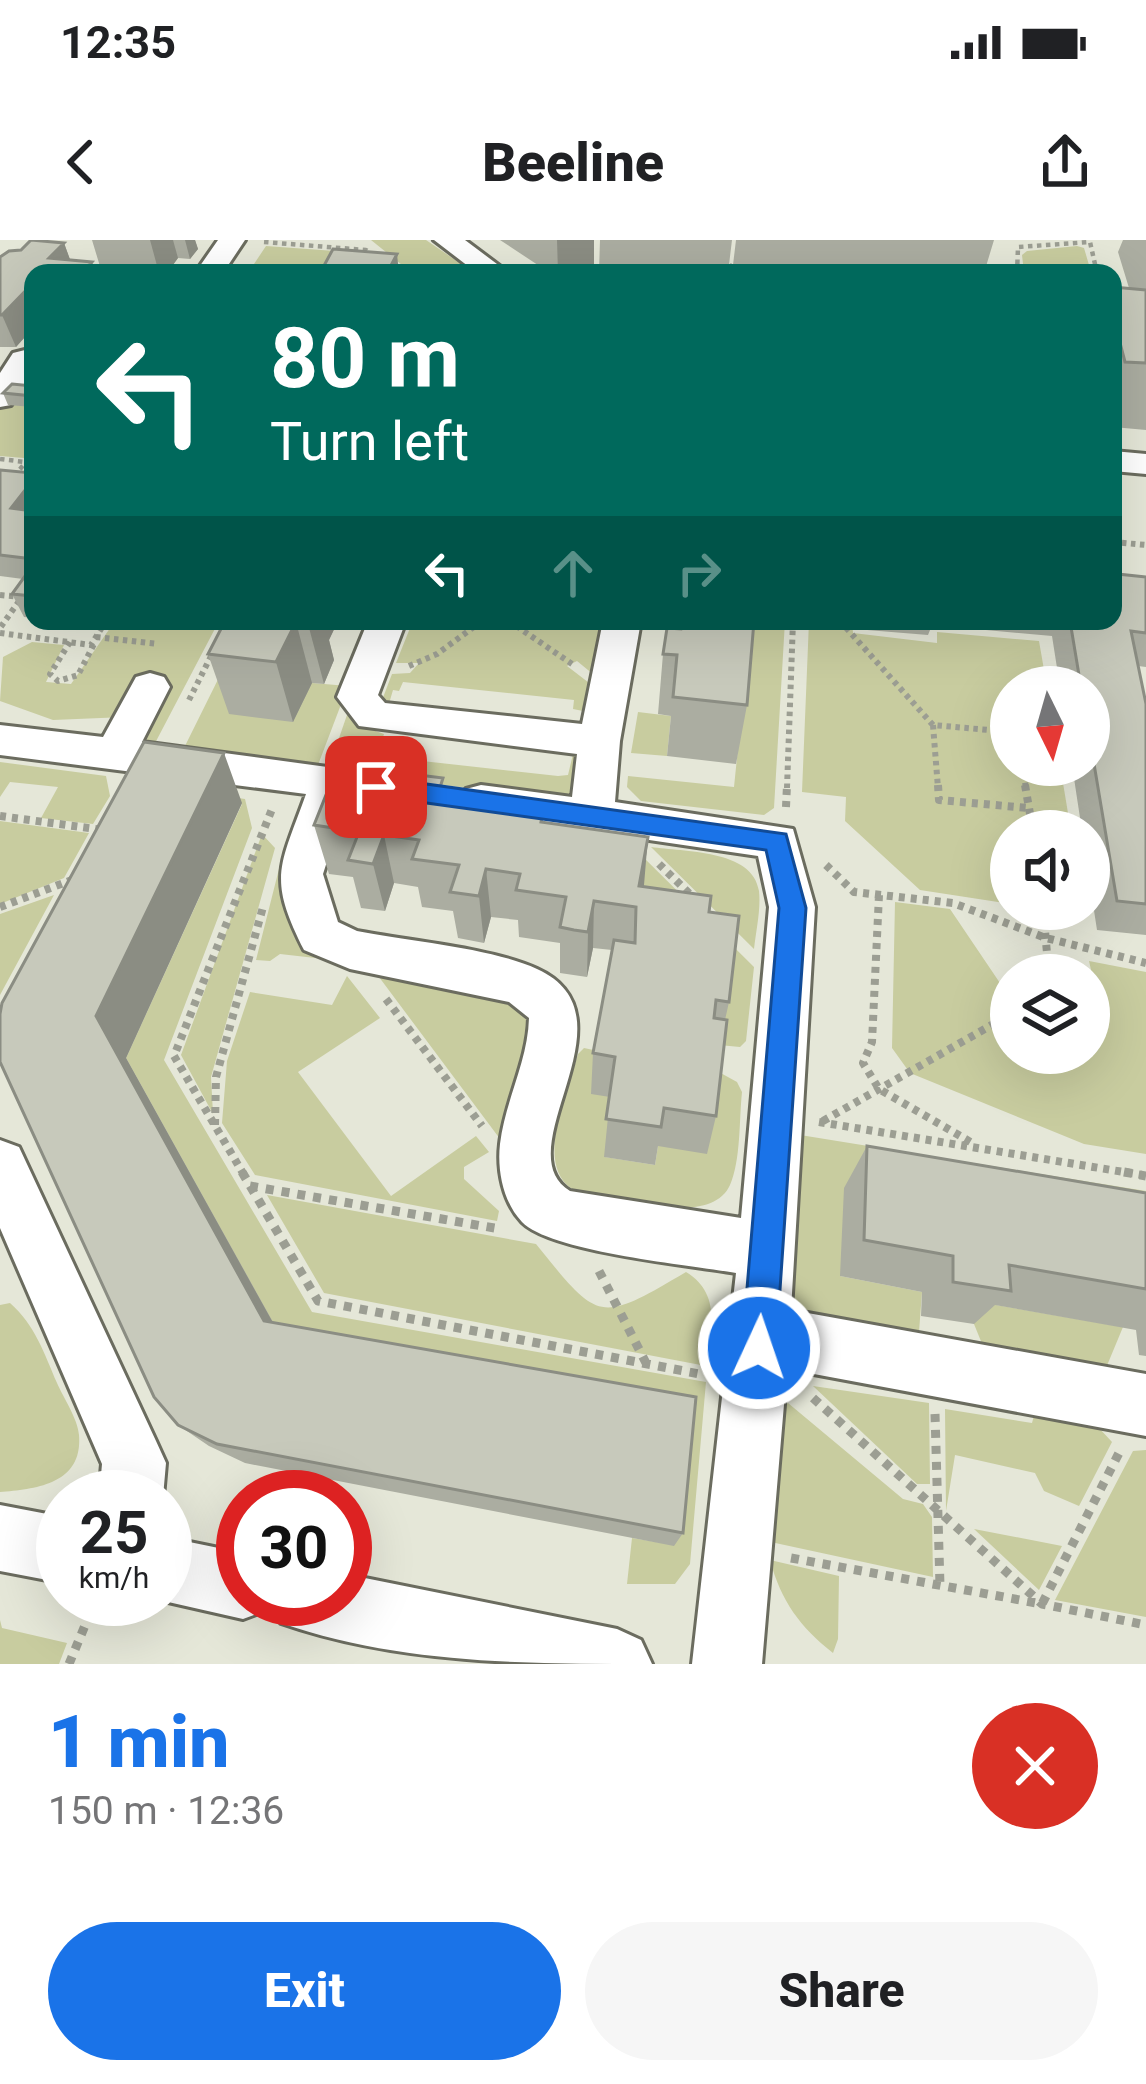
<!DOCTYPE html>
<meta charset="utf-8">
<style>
:root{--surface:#fff;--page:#f6f6f6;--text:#202124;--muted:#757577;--accent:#1a73e8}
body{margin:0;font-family:Roboto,sans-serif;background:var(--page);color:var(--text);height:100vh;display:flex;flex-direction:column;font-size:45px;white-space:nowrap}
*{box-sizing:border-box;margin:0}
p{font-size:39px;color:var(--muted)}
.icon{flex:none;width:66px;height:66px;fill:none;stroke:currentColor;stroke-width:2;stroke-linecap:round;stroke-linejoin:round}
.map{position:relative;height:1424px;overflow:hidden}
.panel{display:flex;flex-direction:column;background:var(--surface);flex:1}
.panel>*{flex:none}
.hud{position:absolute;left:24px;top:24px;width:1098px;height:366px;border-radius:24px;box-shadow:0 12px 48px #0002;background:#00695c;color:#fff;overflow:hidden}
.needle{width:78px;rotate:175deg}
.tools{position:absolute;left:990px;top:426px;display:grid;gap:24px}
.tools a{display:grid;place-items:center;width:120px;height:120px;border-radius:50%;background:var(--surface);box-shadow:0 12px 48px #0002;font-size:60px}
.speed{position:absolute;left:36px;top:1230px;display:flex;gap:24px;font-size:60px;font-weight:700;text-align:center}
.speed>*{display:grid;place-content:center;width:156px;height:156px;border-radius:50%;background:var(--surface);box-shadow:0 12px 48px #0002;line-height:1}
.speed small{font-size:30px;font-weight:400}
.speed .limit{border:18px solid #d22;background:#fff;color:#111}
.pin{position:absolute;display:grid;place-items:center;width:102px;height:102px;color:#fff;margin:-51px;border-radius:24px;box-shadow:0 6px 18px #0006}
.me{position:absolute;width:132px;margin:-66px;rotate:3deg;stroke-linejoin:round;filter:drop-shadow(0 0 9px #0008)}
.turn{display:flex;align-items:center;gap:42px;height:252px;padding:0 48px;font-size:54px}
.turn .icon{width:156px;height:156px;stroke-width:2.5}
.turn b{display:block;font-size:84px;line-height:102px}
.lanes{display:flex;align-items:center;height:114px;padding:0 48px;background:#0003;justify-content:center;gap:60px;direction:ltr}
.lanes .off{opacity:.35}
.round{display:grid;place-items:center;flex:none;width:126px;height:126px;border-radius:63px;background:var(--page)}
.overview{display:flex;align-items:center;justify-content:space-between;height:204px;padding:0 48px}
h1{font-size:72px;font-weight:800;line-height:90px;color:var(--accent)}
.primary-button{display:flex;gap:24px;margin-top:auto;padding:24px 48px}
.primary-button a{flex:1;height:138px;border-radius:72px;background:var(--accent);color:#fff;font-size:48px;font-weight:800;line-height:138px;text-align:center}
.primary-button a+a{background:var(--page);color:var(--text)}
.status{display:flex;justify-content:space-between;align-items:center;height:84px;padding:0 60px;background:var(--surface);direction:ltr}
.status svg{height:33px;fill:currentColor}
header{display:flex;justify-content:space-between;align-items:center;height:156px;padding:0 48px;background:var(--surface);font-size:54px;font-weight:800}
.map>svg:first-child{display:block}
</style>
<div class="status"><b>12:35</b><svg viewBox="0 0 49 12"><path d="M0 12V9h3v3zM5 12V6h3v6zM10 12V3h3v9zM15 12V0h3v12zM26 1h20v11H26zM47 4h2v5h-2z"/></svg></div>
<header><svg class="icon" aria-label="back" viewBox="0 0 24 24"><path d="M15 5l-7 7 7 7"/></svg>Beeline<svg class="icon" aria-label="share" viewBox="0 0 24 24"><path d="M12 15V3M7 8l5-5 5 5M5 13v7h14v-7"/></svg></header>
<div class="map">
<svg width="1146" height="1424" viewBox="0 0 1146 1424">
<rect width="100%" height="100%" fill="#e5e7d8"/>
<path fill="#c8cc9f" d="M 371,0 L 426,0 L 467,28 L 412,33 Z
M 266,6 L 335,11 L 322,33 L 248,33 Z
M 1077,6 L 1084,8 L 1089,25 L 1084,32 L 1024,33 L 1022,15 L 1027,11 Z
M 16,151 L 33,167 L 33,208 L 24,218 L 0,216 L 0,169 Z
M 115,381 L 219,381 L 153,507 L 141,499 L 167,439 L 146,436 L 125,477 L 53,480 L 0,461 L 3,417 L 32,402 L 64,405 L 46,442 L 71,444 Z
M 247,381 L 312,443 L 348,446 L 318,525 L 183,510 Z
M 433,381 L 610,381 L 608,395 L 598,398 L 599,439 L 577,421 L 567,426 L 597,449 L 591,484 L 578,490 L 583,471 L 573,469 L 574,460 L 403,442 L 399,451 L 393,450 L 388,467 L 379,468 L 392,434 L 410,433 L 419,423 L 396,423 L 410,388 L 430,390 Z
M 751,381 L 785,381 L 774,568 L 764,575 L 641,561 L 627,547 L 628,536 L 734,547 Z
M 809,381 L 852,381 L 853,393 L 937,403 L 937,392 L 1039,401 L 1047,447 L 1011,447 L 1011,525 L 1060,525 L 1071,591 L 1011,591 L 1011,664 L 920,650 L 845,581 L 846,557 L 802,552 Z
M 348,472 L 356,484 L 384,494 L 377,516 L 558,536 L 568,535 L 573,514 L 580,515 L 575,549 L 561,560 L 328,530 Z
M 638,472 L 671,476 L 667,516 L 631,513 Z
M 0,522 L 106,536 L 110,556 L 93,584 L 41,578 L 58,547 L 10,542 L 0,557 Z
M 170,548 L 245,559 L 252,588 L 164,820 L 312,1072 L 706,1142 L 690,1324 L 675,1344 L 627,1344 L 632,1298 L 674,1305 L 287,1108 L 126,818 L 242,564 Z
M 410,578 L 633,607 L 754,727 L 746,801 L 740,807 L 719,805 L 728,722 Z
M 0,581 L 89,593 L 64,638 L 0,664 Z
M 262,594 L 275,608 L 211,837 L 213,874 L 181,815 Z
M 651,607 C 683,612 753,609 759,651 C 761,669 756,691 754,709 Z
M 282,617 C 283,661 290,689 324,719 L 280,714 L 270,721 L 256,720 Z
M 54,655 L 0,755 L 0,674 Z
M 895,662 L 950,669 L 1004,749 L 1011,750 L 1011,813 L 1089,813 L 1089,761 L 1098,761 L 1089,721 L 1146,732 L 1146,914 L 1084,904 L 910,833 L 892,808 Z
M 379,728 C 421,737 530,745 534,799 C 536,823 515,885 509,911 L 379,737 Z
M 347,736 L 380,778 L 298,832 L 391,956 L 476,896 L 489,912 L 464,927 L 464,939 L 499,971 L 497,981 L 255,935 L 222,883 L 227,821 L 250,752 L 332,765 Z
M 584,808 L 598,811 L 612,858 L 605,917 L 655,925 L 658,906 L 717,831 L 737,842 L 742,852 C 739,880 741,920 730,945 C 710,990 610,956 572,949 C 534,923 568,852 578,814 Z
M 794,894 L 1146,951 L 1146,1000 L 840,1036 L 922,1052 L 919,1092 L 907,1095 L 894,1086 L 884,1091 L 793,1080 L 780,1051 Z
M 267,955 L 536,1004 C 599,1082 598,1084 686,1032 C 722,1054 711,1090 706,1126 L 324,1053 Z
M 973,1061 L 1123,1087 L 1101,1140 L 987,1116 L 974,1084 Z
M 10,1063 C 35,1085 44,1113 57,1143 C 63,1157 78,1179 79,1195 C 83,1244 36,1249 0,1252 L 0,1065 Z
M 813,1146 L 929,1163 L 930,1244 L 917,1244 Z
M 788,1163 L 903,1259 L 923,1264 L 932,1277 L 933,1337 L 766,1301 L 778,1171 Z
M 1036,1168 L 1087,1175 L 1112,1202 L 1079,1266 L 1044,1251 L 1035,1233 L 955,1215 L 946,1271 L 945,1169 L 1032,1183 Z
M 1146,1210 L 1146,1377 L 1055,1360 L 1133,1211 Z
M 974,1289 L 1062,1306 L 1039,1350 Z
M 770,1320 L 839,1336 L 838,1399 L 833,1413 C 800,1387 781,1361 770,1320 Z
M 0,1380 L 2,1388 L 67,1403 L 59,1424 L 0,1424 Z"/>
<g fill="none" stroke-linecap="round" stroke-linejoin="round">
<g stroke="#6b6c5f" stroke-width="6">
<path id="minor" d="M 218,0 L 245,0 L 223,33 L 195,33 Z
M 434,0 L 465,0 L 509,33 L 477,33 Z
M 33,108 L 33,129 L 11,165 L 0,167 L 0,133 L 13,113 Z
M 1113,211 L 1146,214 L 1146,234 L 1113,231 Z
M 368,381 L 406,381 L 378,455 L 385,463 L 582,484 L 603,381 L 641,381 L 620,501 L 615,562 L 793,589 L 815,667 L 791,1070 L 1146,1134 L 1146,1196 L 787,1129 L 762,1424 L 692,1424 L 736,1033 C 690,1025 551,1012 522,982 C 503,962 497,930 500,904 C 505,861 528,821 529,778 L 509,762 L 350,729 L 304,710 C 267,637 280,627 306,554 L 0,515 L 0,485 L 103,497 L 136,437 L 150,433 L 164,437 L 170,447 L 142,502 L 409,538 L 416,549 L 409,560 L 394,565 L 347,559 L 323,634 L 338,682 L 357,691 C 408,701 492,708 537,729 C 641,776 503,910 570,951 L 741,978 L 769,667 L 758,616 L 466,573 L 459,561 L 466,549 L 481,545 L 572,557 L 577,514 L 359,486 L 337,457 Z
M 0,900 L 19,907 L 156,1201 L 166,1223 L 163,1257 L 99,1257 L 102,1224 L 0,988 Z
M 0,1265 L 63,1277 L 63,1343 L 0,1331 Z
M 165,1297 L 243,1313 L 243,1359 L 271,1359 L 267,1370 L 243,1379 L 155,1359 L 165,1359 Z
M 345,1334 L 617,1389 L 641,1400 L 652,1424 C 528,1424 398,1424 281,1383 L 271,1359 L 345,1359 Z"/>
</g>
<path stroke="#9c9e93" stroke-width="4.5" stroke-dasharray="4.5 4.5" stroke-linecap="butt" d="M 264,2 L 366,10 L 373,15
M 724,17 L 732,28 L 755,33
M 1017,33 L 1018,7 L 1090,2 L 1097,33
M 0,219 L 25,222
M 14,236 L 33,214"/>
<path stroke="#9c9e93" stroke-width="6" stroke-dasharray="4.5 4.5" stroke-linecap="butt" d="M 1113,302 L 1146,305
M 0,355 L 22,357 L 0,388
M 509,381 L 572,424
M 840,381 L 933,485 L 1011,492
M 0,393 L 91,405 L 106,381
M 96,397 L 158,404
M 70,402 L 50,434 L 58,441 L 78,435 L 94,404
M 409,426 L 437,414 L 482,381
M 189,460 L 212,414
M 933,485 L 938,548
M 1022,525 L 1026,548
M 787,548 L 793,381"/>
<path stroke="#9c9e93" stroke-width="8" stroke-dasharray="6 6" stroke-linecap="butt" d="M 938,545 L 939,560 L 1028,568
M 1025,545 L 1033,591
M 786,567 L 787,545
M 0,576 L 103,590
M 659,624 L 696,660
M 826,625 L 854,652 L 953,663 L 1046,698 L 1146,723
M 879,655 L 872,802 L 863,823 L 879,849 L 974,904
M 0,667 L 77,638
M 1043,669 L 1049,735
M 386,759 L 482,886
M 823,881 L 1011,774
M 819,882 L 1142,935
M 215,885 L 216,837 L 263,667
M 244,935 L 174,816 L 272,569"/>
<path stroke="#9c9e93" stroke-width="9" stroke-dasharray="8 8" stroke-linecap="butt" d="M 242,932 L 318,1061 L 705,1135
M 1124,932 L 1146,936
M 250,946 L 500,989
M 599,1031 L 646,1123
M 813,1158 L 1042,1364 L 1146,1385
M 935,1174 L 940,1346
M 791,1318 L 1042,1364 L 1121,1209
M 69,1424 L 96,1359"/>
<use href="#minor" fill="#fff" fill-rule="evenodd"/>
</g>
<path fill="#abada1" d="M 92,0 L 195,0 L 198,9 L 190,19 L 178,18 L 167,33 L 102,33 Z
M 500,0 L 594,0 L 594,25 L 571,33 L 550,33 Z
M 600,0 L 732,0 L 728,33 L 731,0 L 728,33 L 599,33 Z
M 736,0 L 994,0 L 984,33 L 842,33 L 806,30 L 806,33 L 783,33 L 783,29 L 733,25 Z
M 1123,0 L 1146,0 L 1146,190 L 1113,187 L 1113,47 L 1129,48 L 1118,12 Z
M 64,3 L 70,20 L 95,33 L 33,33 L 33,88 L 16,107 L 0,107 L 0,17 L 21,10 Z
M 33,146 L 33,167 L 8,165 L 3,153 Z
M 0,230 L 33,233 L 33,378 L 24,377 L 12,354 L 23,339 L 0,336 Z
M 1118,334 L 1146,337 L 1146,427 L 1138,426 L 1146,464 L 1146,695 L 1097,690 L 1089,638 L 1089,591 L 1082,591 L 1072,525 L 1089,525 L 1089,447 L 1060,447 L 1052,396 L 932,385 L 928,395 L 855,389 L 855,381 L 1113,381 Z
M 189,381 L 215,381 L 212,389 L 191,387 Z
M 225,381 L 338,381 L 329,400 L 334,420 L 324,444 L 312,443 L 293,482 L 229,474 L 208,414 Z
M 681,389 L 747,465 L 736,524 L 667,516 L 671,476 L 658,474 L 663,414 Z
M 445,555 L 545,583 L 644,647 L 709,672 L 729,762 L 725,780 L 716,876 L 707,914 L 658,906 L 655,925 L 604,917 L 610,857 L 591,854 L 593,813 L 612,710 L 593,708 L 587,737 L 560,733 L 560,703 L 519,697 L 518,680 L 491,677 L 484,703 L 458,698 L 453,671 L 422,667 L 418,647 L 394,643 L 385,671 L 361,668 L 353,637 L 329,634 L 314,585 Z
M 242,563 L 126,818 L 273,1082 L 683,1293 L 674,1306 L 245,1223 L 209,1206 L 178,1185 L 1,826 Z
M 867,906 L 1146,953 L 1146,1116 L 1139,1115 L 1136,1090 L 995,1065 L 974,1084 L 921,1076 L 922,1052 L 840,1036 L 844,948 Z"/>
<path fill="#8b8d83" d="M 150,0 L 173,0 L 178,18 L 167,33 L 159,33 Z
M 185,0 L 195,0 L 198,9 L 190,19 Z
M 557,0 L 594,0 L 594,25 L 571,33 L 558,33 Z
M 64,3 L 75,33 L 49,18 Z
M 397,14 L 399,33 L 387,33 Z
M 92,22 L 95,33 L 82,33 Z
M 33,43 L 33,88 L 16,107 L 2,75 Z
M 33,240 L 33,277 L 11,268 Z
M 310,381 L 338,381 L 329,400 L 334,420 L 324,444 L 308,384 Z
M 296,382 L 312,443 L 293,482 L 276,422 Z
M 224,513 L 242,563 L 126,818 L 287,1108 L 264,1081 L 96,776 Z
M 384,595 L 394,643 L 385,671 L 373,624 Z
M 648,597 L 644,645 L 636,693 L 639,646 Z
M 486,629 L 491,677 L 484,703 L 479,656 Z
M 594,661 L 593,708 L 587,737 L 588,692 Z"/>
<path fill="#c7c9bb" stroke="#8b8d83" stroke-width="3" d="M 31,0 L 64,3 L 49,18 L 92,22 L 82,33 L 44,31 L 33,33 L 33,43 L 2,75 L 0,75 L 0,17 L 9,11 L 21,10 Z
M 333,9 L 397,14 L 387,33 L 320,33 Z
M 1113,47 L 1146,50 L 1146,123 L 1125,122 L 1113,76 Z
M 12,144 L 33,146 L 33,156 L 3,153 Z
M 0,230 L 33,233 L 33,240 L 11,268 L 33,271 L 33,319 L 0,315 Z
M 1113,324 L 1115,324 L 1118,334 L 1146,337 L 1146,393 L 1131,391 L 1146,464 L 1146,664 L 1117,661 L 1089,494 L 1089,447 L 1081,447 L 1070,381 L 1113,381 Z
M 33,325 L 33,356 L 12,354 Z
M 225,381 L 310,381 L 308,384 L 296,382 L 276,422 L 208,414 Z
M 683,381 L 754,381 L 747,465 L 673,457 L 677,415 L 663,414 L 667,388 L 681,389 Z
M 144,502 L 224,513 L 96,776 L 264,1081 L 696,1157 L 683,1293 L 217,1204 L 178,1185 L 154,1157 L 0,822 L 0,774 L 2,763 Z
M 338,525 L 443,538 L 438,554 L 544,568 L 541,582 L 648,597 L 639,646 L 711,656 L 709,672 L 739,676 L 729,762 L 716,760 L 714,778 L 727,780 L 716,876 L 664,868 L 661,887 L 606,879 L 615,817 L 593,813 L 614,700 L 635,703 L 636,667 L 594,661 L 588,692 L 574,690 L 560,687 L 566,657 L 516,650 L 520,634 L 486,629 L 479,656 L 450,652 L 459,625 L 412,619 L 419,600 L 384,595 L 373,624 L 348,620 L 359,592 L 314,585 Z
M 867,906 L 1146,953 L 1146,1049 L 1009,1025 L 1011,1051 L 953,1042 L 953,1016 L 864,1000 Z"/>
<path fill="#1a73e8" stroke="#114b97" stroke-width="3" d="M 376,537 L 786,594 L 806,668 L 776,1108 L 771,1121 L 759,1125 L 747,1121 L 742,1108 L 779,668 L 766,610 L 376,556 L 363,547 Z"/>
</svg>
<div class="tools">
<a><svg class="needle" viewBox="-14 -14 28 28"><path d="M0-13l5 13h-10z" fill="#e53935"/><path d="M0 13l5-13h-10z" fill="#757577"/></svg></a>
<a><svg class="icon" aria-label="sound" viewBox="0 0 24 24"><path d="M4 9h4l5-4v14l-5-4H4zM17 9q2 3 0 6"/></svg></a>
<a><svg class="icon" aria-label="layers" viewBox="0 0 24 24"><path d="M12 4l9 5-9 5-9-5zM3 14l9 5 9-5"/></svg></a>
</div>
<div class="speed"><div>25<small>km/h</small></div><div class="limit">30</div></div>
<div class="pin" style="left:376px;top:547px;background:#d93025"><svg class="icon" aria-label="arrive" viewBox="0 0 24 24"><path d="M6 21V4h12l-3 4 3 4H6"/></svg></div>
<svg class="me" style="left:759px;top:1108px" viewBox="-20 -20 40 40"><circle r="17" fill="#1a73e8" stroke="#fff" stroke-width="3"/><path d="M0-11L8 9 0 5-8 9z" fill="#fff"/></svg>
<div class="hud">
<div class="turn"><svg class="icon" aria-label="left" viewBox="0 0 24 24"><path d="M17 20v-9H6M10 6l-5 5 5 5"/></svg><div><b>80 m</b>Turn left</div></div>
<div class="lanes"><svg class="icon" aria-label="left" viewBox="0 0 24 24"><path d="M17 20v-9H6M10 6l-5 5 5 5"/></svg><svg class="icon off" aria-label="ahead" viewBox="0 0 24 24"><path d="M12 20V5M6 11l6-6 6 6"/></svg><svg class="icon off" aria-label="right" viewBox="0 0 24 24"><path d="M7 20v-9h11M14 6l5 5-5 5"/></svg></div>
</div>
</div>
<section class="panel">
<div class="overview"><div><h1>1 min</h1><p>150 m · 12:36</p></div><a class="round" style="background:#d93025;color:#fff"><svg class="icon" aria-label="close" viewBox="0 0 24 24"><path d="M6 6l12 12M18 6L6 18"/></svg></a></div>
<div class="primary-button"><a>Exit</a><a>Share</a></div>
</section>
